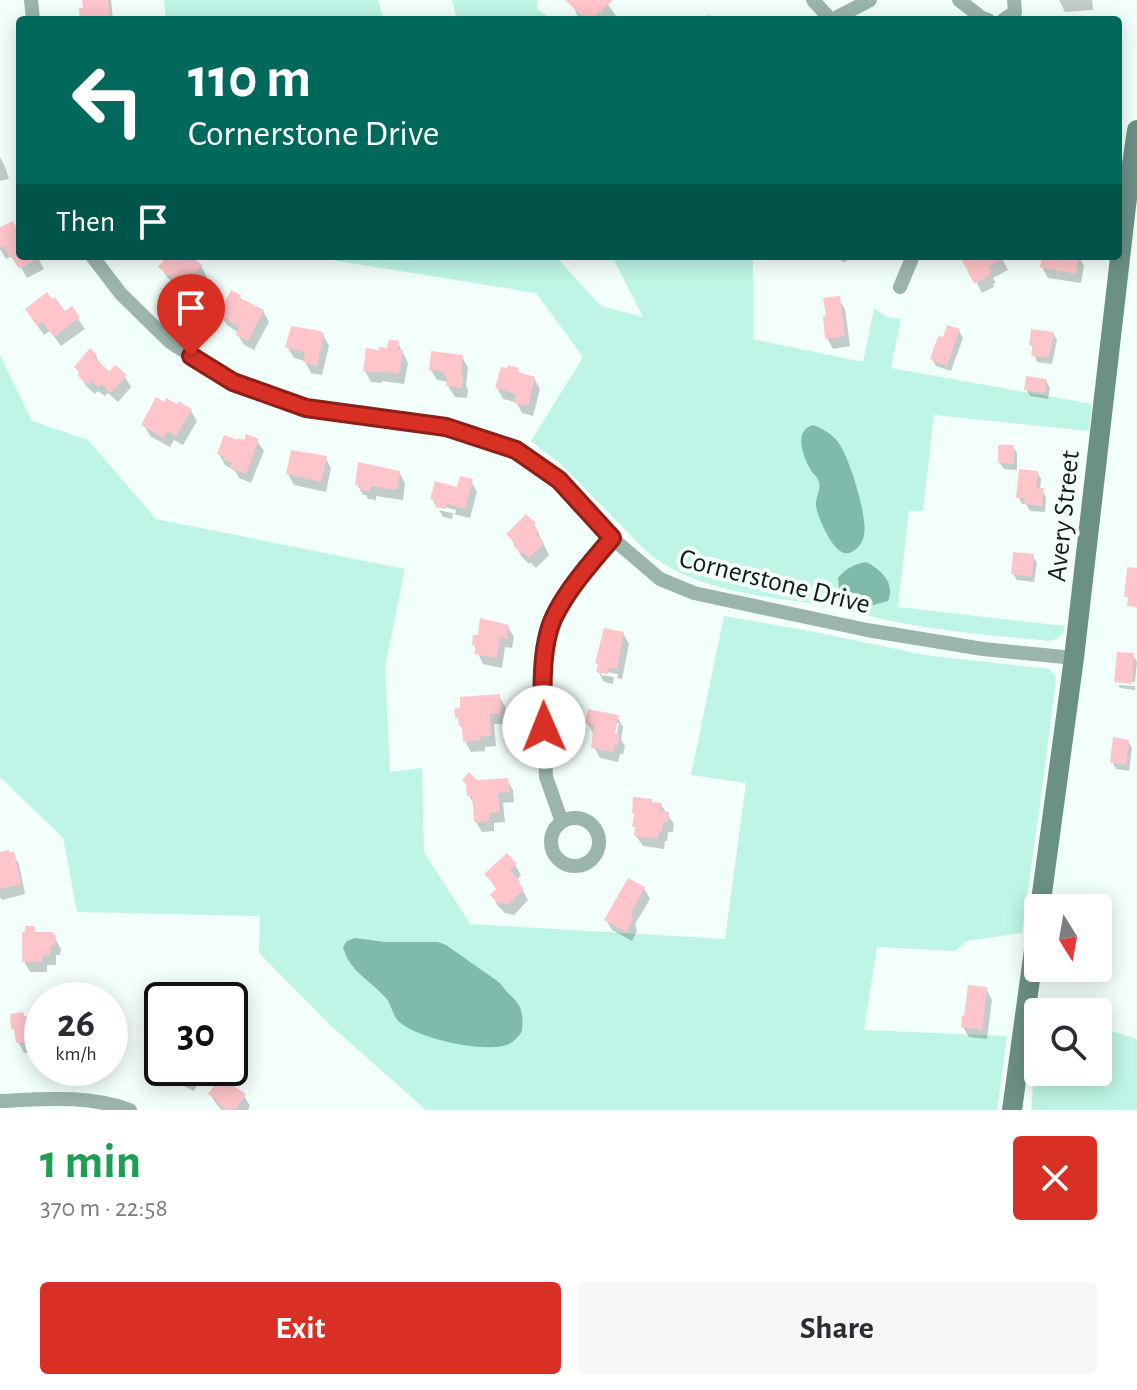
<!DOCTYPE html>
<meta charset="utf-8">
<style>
:root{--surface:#fff;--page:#f7f7f7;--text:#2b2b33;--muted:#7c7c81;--accent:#d93025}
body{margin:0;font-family:"Alegreya Sans",sans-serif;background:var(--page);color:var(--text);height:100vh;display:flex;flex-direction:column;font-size:30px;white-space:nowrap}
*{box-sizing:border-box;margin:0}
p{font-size:26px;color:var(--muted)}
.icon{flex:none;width:44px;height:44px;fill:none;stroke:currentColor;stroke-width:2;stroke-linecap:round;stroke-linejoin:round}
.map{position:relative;height:1110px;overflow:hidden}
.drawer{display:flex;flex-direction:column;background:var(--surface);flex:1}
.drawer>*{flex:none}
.guide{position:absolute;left:16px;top:16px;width:1106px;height:244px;border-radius:8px;box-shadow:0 4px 20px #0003;background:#00695c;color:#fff;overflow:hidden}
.needle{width:52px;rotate:169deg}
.buttons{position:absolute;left:1024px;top:894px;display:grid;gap:16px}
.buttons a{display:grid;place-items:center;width:88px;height:88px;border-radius:8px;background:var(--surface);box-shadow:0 4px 20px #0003;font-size:40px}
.speed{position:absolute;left:24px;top:982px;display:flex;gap:16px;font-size:40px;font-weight:700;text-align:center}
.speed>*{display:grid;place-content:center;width:104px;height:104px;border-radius:50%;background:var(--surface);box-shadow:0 4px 20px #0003;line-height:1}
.speed small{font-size:20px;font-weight:400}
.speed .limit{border:4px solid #111;border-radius:12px;background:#fff;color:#111}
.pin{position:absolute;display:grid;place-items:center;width:68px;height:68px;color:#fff;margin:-82px -34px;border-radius:50% 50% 50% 0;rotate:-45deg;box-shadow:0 0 8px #0007}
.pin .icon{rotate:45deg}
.me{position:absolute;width:88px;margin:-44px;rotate:359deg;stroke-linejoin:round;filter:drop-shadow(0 0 6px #0008)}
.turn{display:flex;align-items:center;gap:28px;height:168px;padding:0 40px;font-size:36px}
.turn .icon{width:104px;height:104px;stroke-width:2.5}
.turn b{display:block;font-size:56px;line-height:68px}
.then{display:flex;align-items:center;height:76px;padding:0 40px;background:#0003;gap:16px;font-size:30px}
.round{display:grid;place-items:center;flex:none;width:84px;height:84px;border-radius:8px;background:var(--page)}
.head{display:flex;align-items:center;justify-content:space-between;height:136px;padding:0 40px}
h1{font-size:48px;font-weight:600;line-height:60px;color:#1e9e55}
.button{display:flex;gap:16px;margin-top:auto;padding:16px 40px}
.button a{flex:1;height:92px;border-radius:8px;background:var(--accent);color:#fff;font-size:32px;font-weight:600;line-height:92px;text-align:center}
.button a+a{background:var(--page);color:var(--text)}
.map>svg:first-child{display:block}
</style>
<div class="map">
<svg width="1137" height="1110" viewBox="0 0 1137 1110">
<rect width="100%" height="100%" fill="#f3fffb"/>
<path fill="#bff5e6" d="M 164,0 L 378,0 L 384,20 L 166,20 Z
M 452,0 L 537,0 L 537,9 L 553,20 L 457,20 Z
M 307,256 L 555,256 L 601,306 L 643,317 L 612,256 L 753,256 L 753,339 L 863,362 L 874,308 L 887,317 L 901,319 L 891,368 L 1092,404 L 1089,431 L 934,415 L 923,511 L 909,511 L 898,607 L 1065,626 C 1064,636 1058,639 1049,641 C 998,636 947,632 897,622 C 875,618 853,611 831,607 C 768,595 697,594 646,551 L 562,465 L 531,441 L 583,357 L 536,293 Z
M 0,355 L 32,421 L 88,440 L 156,519 L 405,569 L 385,668 L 390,772 L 422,768 L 424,852 L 470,924 L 725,939 L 746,783 L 691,775 L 724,616 L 810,631 L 925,655 L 1049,669 L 1055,675 L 1056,680 L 1043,782 L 1022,933 L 966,941 L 955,951 L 877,947 L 864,1030 L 1007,1036 L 997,1110 L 426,1110 L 330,1025 L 259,953 L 260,916 L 77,912 L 63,838 L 0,777 Z
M 1038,1023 L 1038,1072 L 1098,1072 L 1098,1027 L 1137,1039 L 1137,1110 L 1031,1110 Z"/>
<path fill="#7fbaaa" d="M 813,425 C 823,429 831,433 838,442 C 849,456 868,517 864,535 C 863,543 856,551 849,553 C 834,557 818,518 816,506 C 815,498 821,491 819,482 C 817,476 816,477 812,472 C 804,459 792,431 813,425 Z
M 866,562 C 881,569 896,584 888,601 L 870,606 L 859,594 L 846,592 L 839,588 L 838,578 C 845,569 854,564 866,562 Z
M 355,938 L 385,942 L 438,942 L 446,945 L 500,983 C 514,1003 525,1000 522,1031 C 519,1036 515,1041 509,1044 C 487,1054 421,1039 402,1024 C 392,1017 393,1007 386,998 C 370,980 349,971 343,947 L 347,941 Z"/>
<path fill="#0003" fill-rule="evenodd" d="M 85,0 L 111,0 L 113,20 L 82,20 Z
M 571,0 L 605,0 L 616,16 L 610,20 L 583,20 L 577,15 Z
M 1059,0 L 1092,0 L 1093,10 L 1065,12 Z
M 708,15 L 727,20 L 728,16 L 739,20 L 707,20 Z
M 647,16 L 672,20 L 646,20 Z
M 0,157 L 5,167 L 9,179 L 0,181 Z
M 0,230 L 20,232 L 20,256 L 37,256 L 44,269 L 27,278 L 20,266 L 18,267 L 11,256 L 6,259 L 0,249 Z
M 170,256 L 188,256 L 201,266 L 207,277 L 197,289 L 199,292 L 187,306 L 178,298 L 172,287 L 175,284 L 167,277 L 161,267 Z
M 830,256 L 855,256 L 843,263 L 839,256 L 833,260 Z
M 976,256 L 1001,256 L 1008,270 L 993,278 L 996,283 L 993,284 L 994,287 L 982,293 L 965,261 Z
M 1044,256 L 1079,256 L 1084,266 L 1081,283 L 1048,278 L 1042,267 Z
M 240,297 L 242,301 L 263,311 L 269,322 L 254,350 L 244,345 L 238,335 L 239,333 L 227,325 L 221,315 Z
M 838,298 L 845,309 L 850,346 L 833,349 L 827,338 Z
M 71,309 L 85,329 L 61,346 L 50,331 L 44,335 L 33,320 L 65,314 Z
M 959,331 L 963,338 L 951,371 L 936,366 L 932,359 Z
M 1053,333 L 1057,340 L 1052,364 L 1037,362 L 1031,344 Z
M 323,335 L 329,346 L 322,375 L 311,373 L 305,361 L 294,358 L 288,348 Z
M 398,343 L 408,363 L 404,384 L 382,381 L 382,383 L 371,382 L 365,371 Z
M 96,356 L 102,367 L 109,374 L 125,377 L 131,387 L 118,402 L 108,393 L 105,396 L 98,391 L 95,394 L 86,386 L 80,375 L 76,367 Z
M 462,357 L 468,367 L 466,386 L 468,389 L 467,398 L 455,397 L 448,386 L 449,382 L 437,380 L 431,370 Z
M 517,370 L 521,375 L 534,378 L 540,389 L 533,416 L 522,413 L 516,402 L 503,399 L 497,388 Z
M 1046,381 L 1050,388 L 1048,399 L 1030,396 L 1026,389 Z
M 191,411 L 197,421 L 183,445 L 174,440 L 170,447 L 150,436 L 144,425 Z
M 257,441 L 264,451 L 251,483 L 239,478 L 235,471 L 225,465 L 219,454 L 239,443 Z
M 1013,447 L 1017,453 L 1017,470 L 1004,469 L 1000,463 Z
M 325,457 L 331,468 L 326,492 L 294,485 L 288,474 Z
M 399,472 L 405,483 L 403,500 L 376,496 L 376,500 L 368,499 L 366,495 L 363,495 L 357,484 Z
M 1037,472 L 1041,479 L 1040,490 L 1042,490 L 1046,497 L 1045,512 L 1030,511 L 1026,504 L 1022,504 L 1018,497 Z
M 471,481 L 477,492 L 470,518 L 453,514 L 452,519 L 443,517 L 439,510 L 455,514 L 456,510 L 438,505 L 438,509 L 432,499 L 458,489 Z
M 534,524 L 549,555 L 536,568 L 530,562 L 529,564 L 522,557 L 508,534 Z
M 1033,556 L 1037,563 L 1034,582 L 1017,580 L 1013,574 Z
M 508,627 L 514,637 L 512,648 L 505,647 L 502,668 L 483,664 L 474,645 Z
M 623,633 L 629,644 L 622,679 L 617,678 L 618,674 L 601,671 L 601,675 L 614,677 L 613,684 L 604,682 L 598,671 L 599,667 L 597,663 Z
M 1133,655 L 1137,662 L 1135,682 L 1117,681 L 1117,684 L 1116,682 Z
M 1118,685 L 1135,686 L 1135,690 L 1120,688 Z
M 499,696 L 505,706 L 506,724 L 494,724 L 496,746 L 485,747 L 485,751 L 471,752 L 465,741 L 465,730 L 457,718 Z
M 617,717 L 623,727 L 621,740 L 625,746 L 623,754 L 620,754 L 618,762 L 600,758 L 594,747 L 593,733 L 587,723 ZM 615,723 L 619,723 L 615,743 L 611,742 Z
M 1128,741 L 1132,748 L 1129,771 L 1116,769 L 1112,762 Z
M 507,780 L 513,790 L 514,802 L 503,803 L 505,822 L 494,823 L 494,831 L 482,832 L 476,822 L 475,806 L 469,796 L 476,782 Z
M 653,804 L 661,805 L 674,824 L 673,832 L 668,832 L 667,841 L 665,841 L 664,849 L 643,846 L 636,836 L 634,813 Z
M 13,854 L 19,864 L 25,894 L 2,900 L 0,897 L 0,855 Z
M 515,865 L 521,875 L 517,880 L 528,900 L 514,915 L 505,913 L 498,906 L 492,895 L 497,890 L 486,874 Z
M 644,888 L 650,899 L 635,924 L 637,931 L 632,941 L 612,930 L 606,920 Z
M 33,928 L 37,934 L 54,937 L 61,949 L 60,955 L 56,955 L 56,965 L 47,965 L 47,972 L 30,972 L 24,961 Z
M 986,989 L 992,1000 L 987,1039 L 969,1037 L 963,1027 Z
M 24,1018 L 27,1018 L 29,1023 L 40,1024 L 42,1027 L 42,1052 L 24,1053 L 18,1042 L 17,1035 L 13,1028 Z
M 162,1043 L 162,1068 L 198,1068 L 202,1074 L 194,1091 L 156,1073 L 150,1062 Z
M 210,1094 L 244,1096 L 250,1106 L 248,1110 L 222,1110 L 217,1105 Z"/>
<path fill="#fec5ca" d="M 82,0 L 108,0 L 110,20 L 80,20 L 79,8 L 83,8 Z
M 565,0 L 613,0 L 591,20 L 586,20 Z
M 13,221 L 17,229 L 20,227 L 20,256 L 44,256 L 20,268 L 20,270 L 13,256 L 10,258 L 4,246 L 0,248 L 0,227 Z
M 167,256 L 183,256 L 190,261 L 193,258 L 202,265 L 191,278 L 194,280 L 180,296 L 169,287 L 175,280 L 158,267 Z
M 970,256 L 1009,256 L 989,266 L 992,272 L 989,273 L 990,275 L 974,284 L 962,260 Z
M 1042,256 L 1079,256 L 1076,274 L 1040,267 Z
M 231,290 L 241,295 L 240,298 L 264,310 L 248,341 L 236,335 L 239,327 L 219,315 Z
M 47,292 L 52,299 L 55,297 L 65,311 L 72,306 L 80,317 L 54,337 L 42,322 L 37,326 L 25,309 Z
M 840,296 L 845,336 L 825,339 L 823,316 L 826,315 L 823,298 Z
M 947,325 L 960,329 L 947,366 L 930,359 L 935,344 L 939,336 L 943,337 Z
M 291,326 L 321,331 L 324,334 L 317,366 L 303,362 L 305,352 L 285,348 Z
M 1031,329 L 1054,332 L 1049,358 L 1031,356 L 1033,345 L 1029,345 Z
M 389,339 L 399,341 L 398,349 L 403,350 L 399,374 L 377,371 L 377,373 L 363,371 L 366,348 L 379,350 L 379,347 L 387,348 Z
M 90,348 L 97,355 L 95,358 L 109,371 L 115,365 L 127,375 L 111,393 L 101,384 L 98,387 L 91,381 L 88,385 L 77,375 L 80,373 L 74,367 Z
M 431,351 L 463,355 L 461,376 L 463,377 L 462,388 L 446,386 L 447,376 L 444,375 L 444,372 L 429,370 Z
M 508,365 L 519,368 L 518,372 L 535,377 L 528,406 L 514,403 L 516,394 L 495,388 L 501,367 L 507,368 Z
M 1026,376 L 1047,379 L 1045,393 L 1024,390 Z
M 156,397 L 164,402 L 166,398 L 177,404 L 178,401 L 192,409 L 176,436 L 168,431 L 163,438 L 141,425 Z
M 246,434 L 259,439 L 246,474 L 230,468 L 232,463 L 223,459 L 224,457 L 217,454 L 224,435 L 238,440 L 239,438 L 244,440 Z
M 998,445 L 1014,445 L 1014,464 L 998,463 Z
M 291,450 L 327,456 L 321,482 L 286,474 Z
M 358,462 L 400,471 L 397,490 L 371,486 L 370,491 L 360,489 L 360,485 L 355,485 Z
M 1019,469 L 1038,471 L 1036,488 L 1044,488 L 1042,506 L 1024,504 L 1025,498 L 1016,498 Z
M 460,476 L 473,479 L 465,509 L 447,504 L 446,509 L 435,507 L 436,501 L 430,499 L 435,481 L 457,487 Z
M 526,514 L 536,523 L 533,525 L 539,531 L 536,534 L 544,543 L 529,558 L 523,553 L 522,554 L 513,546 L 515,543 L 506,534 Z
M 1013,552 L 1034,554 L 1032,577 L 1011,574 Z
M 1127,567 L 1137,568 L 1137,607 L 1127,606 L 1128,597 L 1124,597 Z
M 480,618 L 509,625 L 507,639 L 500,637 L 497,658 L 474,654 L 476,646 L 472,645 L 473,635 L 478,635 Z
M 604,628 L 624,632 L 617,669 L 609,667 L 608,674 L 596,672 L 598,664 L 595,663 Z
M 1117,652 L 1134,653 L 1132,684 L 1114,682 Z
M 500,694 L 501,713 L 490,714 L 491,736 L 480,737 L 481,740 L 463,742 L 462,728 L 459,725 L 458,718 L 455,718 L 454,709 L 460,708 L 460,697 Z
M 588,709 L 619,715 L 615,733 L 620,734 L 618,745 L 615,744 L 613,752 L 591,748 L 594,725 L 585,723 Z
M 1113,737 L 1129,740 L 1126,765 L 1110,763 Z
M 469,772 L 477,780 L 508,778 L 510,792 L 498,793 L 500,812 L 489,813 L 489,821 L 474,822 L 472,796 L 467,796 L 466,784 L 462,780 Z
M 633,797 L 652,799 L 652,802 L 662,803 L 661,811 L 669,812 L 668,822 L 663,822 L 662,831 L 659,831 L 658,839 L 634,836 L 635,827 L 632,827 L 634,813 L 632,813 Z
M 9,850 L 9,853 L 14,851 L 21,884 L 0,889 L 0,852 Z
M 507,853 L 517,864 L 510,870 L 520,881 L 519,883 L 524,889 L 507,905 L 497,902 L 490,895 L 497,888 L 484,874 Z
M 628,878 L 645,887 L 631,912 L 633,919 L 626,932 L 604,920 Z
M 25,926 L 35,926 L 35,932 L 52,932 L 56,936 L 55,945 L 51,945 L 50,955 L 42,955 L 42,962 L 22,962 L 22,932 L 25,932 Z
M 968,985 L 987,987 L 982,1030 L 961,1027 L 962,1016 L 964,1016 Z
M 23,1012 L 24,1016 L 28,1016 L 28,1021 L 38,1020 L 39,1022 L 41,1021 L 42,1041 L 16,1043 L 14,1028 L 11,1029 L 10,1014 Z
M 162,1028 L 162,1068 L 194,1068 L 188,1082 L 156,1068 L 161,1068 L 147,1062 Z
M 220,1077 L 246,1094 L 235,1110 L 227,1110 L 216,1102 L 217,1100 L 208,1094 Z"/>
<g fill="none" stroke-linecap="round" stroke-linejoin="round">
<path stroke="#9bb4ac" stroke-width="14" d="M 31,0 L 33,20
M 813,0 L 831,20
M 959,0 L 982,18 L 988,20
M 832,20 L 870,0
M 1003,20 L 1015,12 L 1014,0
M 92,256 L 121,294 L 170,342 L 233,382 L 306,408 L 446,427 L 516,450 L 559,480 L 612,538 L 660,579 L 694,593 L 867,630 L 983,649 L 1074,658
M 900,287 L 913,256
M551 842a24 24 0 1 1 48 0a24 24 0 1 1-48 0Z
M 562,822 L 546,777 L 543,702 L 544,655 L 553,618 L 581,575 L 612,538
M 0,1101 C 44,1099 88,1095 130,1110"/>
<path stroke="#6b9086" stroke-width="20" d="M 1040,908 L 1074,658 L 1126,206 L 1137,130
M 1012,1110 L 1038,921"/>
</g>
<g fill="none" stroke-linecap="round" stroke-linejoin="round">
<g stroke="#8d1f18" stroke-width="20">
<path id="route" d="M 191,356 L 233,382 L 306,408 L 446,427 L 516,450 L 559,480 L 612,538 C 592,562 568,588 554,617 C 540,647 542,695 544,727"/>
</g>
<use href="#route" stroke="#d93025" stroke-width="14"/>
</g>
<g text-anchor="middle" stroke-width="8" stroke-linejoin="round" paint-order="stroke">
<g font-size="28" fill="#141b19" stroke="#f3fffb">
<text transform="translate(1062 516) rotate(-84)" y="10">Avery Street</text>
<text transform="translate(775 580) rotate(14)" y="10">Cornerstone Drive</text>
</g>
</g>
</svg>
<div class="buttons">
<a><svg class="needle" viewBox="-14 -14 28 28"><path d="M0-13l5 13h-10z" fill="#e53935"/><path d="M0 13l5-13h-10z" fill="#7c7c81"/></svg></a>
<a><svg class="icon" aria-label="search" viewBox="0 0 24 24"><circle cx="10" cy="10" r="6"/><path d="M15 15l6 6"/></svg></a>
</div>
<div class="speed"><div>26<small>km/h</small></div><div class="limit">30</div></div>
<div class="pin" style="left:191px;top:356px;background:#d93025"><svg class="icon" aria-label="arrive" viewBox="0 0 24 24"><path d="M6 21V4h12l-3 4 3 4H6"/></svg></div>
<svg class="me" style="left:544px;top:727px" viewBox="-20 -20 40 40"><circle r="19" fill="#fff"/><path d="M0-13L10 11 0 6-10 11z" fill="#d93025"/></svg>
<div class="guide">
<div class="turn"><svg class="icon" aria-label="left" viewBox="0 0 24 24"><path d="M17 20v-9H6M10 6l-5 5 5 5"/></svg><div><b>110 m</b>Cornerstone Drive</div></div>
<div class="then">Then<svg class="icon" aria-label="arrive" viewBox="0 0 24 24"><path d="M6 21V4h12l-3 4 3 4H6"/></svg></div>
</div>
</div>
<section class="drawer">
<div class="head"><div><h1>1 min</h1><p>370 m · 22:58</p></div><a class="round" style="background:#d93025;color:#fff"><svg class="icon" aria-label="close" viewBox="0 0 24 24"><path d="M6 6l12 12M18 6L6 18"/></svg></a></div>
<div class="button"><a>Exit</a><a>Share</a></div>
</section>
